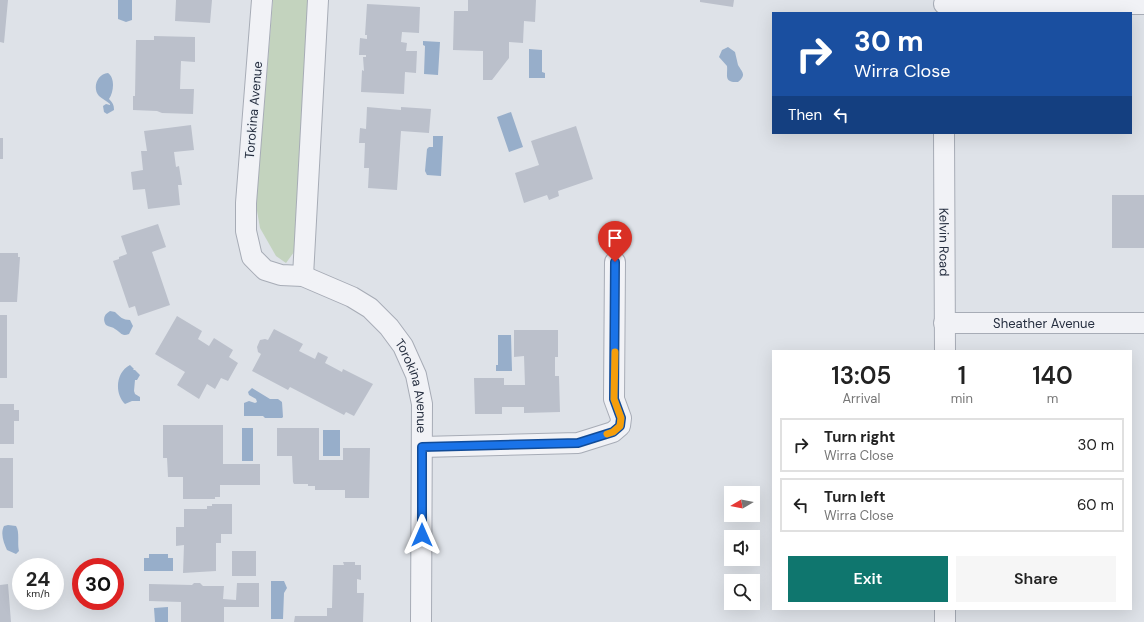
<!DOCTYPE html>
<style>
:root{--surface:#fff;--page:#f6f6f6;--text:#222;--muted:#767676;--line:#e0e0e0;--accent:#0f766e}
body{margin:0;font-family:"DM Sans",sans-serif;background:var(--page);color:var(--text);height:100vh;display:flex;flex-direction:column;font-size:15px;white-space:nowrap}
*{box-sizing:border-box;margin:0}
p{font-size:13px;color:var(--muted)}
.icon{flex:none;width:22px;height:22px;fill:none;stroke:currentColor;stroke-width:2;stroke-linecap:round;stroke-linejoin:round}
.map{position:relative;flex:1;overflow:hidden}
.panel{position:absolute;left:772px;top:350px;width:360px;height:260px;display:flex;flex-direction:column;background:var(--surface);border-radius:0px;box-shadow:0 4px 16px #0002}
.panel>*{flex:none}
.guide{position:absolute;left:772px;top:12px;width:360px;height:122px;border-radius:0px;box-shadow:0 4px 16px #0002;background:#1a4fa0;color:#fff;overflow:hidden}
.needle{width:26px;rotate:260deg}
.buttons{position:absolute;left:724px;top:486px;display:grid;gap:8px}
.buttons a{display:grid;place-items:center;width:36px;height:36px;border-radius:0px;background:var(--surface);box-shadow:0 4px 16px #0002;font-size:20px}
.speed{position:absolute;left:12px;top:558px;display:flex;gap:8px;font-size:20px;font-weight:700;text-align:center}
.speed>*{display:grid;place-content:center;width:52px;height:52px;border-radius:50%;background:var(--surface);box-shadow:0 4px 16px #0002;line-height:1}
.speed small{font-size:10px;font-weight:400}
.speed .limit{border:6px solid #d22;background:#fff;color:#111}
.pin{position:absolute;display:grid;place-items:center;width:34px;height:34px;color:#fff;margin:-41px -17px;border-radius:50% 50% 50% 0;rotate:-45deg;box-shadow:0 0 4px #0007}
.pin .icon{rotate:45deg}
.me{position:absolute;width:44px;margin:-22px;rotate:0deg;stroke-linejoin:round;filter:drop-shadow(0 0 3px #0008)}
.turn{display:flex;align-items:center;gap:14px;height:84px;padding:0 16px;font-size:18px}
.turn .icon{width:52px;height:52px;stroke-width:2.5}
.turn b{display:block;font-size:28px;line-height:34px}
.then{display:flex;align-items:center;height:38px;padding:0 16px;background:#0003;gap:8px;font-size:15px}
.eta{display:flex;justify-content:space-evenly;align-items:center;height:68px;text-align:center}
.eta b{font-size:24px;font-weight:600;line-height:28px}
.cta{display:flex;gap:8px;margin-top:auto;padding:8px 16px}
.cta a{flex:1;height:46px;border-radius:0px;background:var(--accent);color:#fff;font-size:16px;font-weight:600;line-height:46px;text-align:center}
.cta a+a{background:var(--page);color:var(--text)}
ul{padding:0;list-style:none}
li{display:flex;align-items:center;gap:12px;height:54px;margin:0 8px 6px;padding:0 8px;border:2px solid var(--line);border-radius:0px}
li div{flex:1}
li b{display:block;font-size:15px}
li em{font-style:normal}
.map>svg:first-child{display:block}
</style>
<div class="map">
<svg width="1144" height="622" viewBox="0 0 1144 622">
<rect width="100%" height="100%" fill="#dee2e8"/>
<path fill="#c3d3be" d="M 273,0 L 310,0 L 294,252 L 286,263 L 276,256 L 260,228 L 256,205 Z"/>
<path fill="#97aeca" d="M 118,0 L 132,0 L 132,20 L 126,22 L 118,19 Z
M 423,41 L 440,42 L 438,75 L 424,74 L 425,46 L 423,45 Z
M 728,47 L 735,52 C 736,56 737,61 738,65 C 742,72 747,75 738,82 C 723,83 728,75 727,66 L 719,57 L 722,50 Z
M 529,49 L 542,50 L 542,72 L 545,73 L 545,78 L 529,78 Z
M 108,73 C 115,78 114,91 109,99 C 113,103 114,105 114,110 L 107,114 L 104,112 L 103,106 L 106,104 L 110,105 L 110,104 C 107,101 102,99 99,96 C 92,88 97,74 108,73 Z
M 511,112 L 523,147 L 509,152 L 497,117 Z
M 433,136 L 443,136 L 441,176 L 427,175 L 425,171 L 427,149 L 429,147 L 433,147 Z
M 110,311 L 115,312 C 120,317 123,320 130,320 L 133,326 L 129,334 C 121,337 121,332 115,329 C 113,327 109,327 106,325 C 103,320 103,315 110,311 Z
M 498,335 L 511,335 L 512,371 L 496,371 L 496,365 L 498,365 Z
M 130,365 L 134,369 L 133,370 L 135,370 L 140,375 L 137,380 L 135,380 L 134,391 L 135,394 L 140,397 L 140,401 L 132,401 L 125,404 C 114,393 116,372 130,365 Z
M 252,388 L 270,399 L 278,399 L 282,402 L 283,417 L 282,418 L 265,418 L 263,416 L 244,416 L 244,403 L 249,401 L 255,403 L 257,402 L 256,399 L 249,395 L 248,392 Z
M 242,428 L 253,428 L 253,461 L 242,461 Z
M 323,430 L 340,430 L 340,456 L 323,456 Z
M 8,525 L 16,526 C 20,532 17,543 19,551 L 16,554 L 7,550 C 4,543 0,534 4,526 Z
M 149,554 L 168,554 L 168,558 L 173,558 L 173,571 L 144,571 L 144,558 L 149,558 Z
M 271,581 L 284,581 L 287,588 L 284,593 L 283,619 L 271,619 Z
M 168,607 L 168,622 L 155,622 L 154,608 Z"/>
<path fill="#bbc0cb" d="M 0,0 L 8,0 L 4,43 L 0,42 Z
M 176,0 L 212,0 L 210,23 L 175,21 Z
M 468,0 L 536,0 L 535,22 L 524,21 L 523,43 L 509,42 L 509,58 L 492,80 L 483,80 L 483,51 L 453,50 L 454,11 L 468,11 Z
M 700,0 L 734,0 L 733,7 L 700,2 Z
M 367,4 L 420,7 L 419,33 L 402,32 L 401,42 L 407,43 L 406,51 L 417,51 L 416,73 L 405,72 L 404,94 L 361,92 L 362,70 L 364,71 L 363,57 L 366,57 L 366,55 L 359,55 L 360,38 L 367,39 L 367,35 L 365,35 Z
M 154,36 L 195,37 L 195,62 L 181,61 L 180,89 L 194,89 L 193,114 L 162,113 L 157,111 L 133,110 L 133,96 L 135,96 L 136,40 L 154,40 Z
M 367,107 L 401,110 L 401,107 L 431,109 L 429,133 L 401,131 L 397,190 L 368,188 L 369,168 L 364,168 L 365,143 L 359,143 L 360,128 L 366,129 Z
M 191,125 L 194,150 L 174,152 L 176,167 L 179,166 L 182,185 L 178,185 L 180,205 L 148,209 L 145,189 L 133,190 L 131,172 L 143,170 L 141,151 L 147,151 L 144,131 Z
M 576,126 L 593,179 L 558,191 L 559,196 L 549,200 L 547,195 L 524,203 L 515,173 L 539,165 L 531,141 Z
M 0,138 L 3,138 L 3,159 L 0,159 Z
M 1112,195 L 1144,195 L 1144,248 L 1112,248 Z
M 158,224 L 166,247 L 152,252 L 170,305 L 138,316 L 135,306 L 129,308 L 113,261 L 119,259 L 119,257 L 127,254 L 121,236 Z
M 0,253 L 18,253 L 18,257 L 20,257 L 17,302 L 0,302 Z
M 0,315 L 7,315 L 7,378 L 0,378 Z
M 177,316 L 202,331 L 198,339 L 209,346 L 214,338 L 233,350 L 229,357 L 238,363 L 228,381 L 221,378 L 215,389 L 207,384 L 199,399 L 177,385 L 185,372 L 155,354 Z
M 274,329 L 303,344 L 299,351 L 315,359 L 318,352 L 328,357 L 325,363 L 342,372 L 343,369 L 373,384 L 354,416 L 346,412 L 344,415 L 290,387 L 288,390 L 252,371 L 261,354 L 258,352 L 257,347 L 260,340 L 265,339 L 268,340 Z
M 514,330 L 558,330 L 558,357 L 555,357 L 555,376 L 559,376 L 560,412 L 524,413 L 524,407 L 502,407 L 502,414 L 475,414 L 474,378 L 504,378 L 504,385 L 525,385 L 524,356 L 514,357 Z
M 0,404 L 14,404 L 14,410 L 19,410 L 19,421 L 14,421 L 14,444 L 0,444 Z
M 163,425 L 223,425 L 223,464 L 260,464 L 260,485 L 220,485 L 220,497 L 215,497 L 215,499 L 183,499 L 183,477 L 168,477 L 167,458 L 163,458 Z
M 277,428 L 319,428 L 319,460 L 343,460 L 343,448 L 370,448 L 369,498 L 345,498 L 345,490 L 315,490 L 315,486 L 308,486 L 308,484 L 294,484 L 293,482 L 292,456 L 277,456 Z
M 0,458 L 13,458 L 13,508 L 0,508 Z
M 212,504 L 232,504 L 232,534 L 221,534 L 221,543 L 216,543 L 216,571 L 183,573 L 184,545 L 176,546 L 176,527 L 184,527 L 184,509 L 207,509 L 207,506 L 212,506 Z
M 232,551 L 256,551 L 256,576 L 232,576 Z
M 343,562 L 355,562 L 355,565 L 361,565 L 361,580 L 357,579 L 357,593 L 364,593 L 363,622 L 294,622 L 295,616 L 327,616 L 327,608 L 332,608 L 333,565 L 344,565 Z
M 194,583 L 200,583 L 203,586 L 224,586 L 223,599 L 236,600 L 237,583 L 259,583 L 259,607 L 224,607 L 224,622 L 181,622 L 181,602 L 149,601 L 149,584 L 192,585 Z
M 8,584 L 11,622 L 0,622 L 0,585 Z"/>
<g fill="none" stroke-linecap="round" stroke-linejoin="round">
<g stroke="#a7acb6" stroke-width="22">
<g id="street">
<path id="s1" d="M 262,0 L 246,203 L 246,231 L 252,257 L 265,270 L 281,275 L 303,276 L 352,297 L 370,308 L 389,327 L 403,346 L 416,375 L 422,404 L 421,622"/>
<path d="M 944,4 L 1144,4"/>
<path id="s2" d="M 944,133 L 945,351"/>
<path d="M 303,276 L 318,0"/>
<path id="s3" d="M 944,323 L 1144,323"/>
<path d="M 422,447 L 578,443 L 613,432 L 620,426 L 621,418 L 614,399 L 615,262"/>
<path d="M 945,609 L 945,622"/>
</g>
</g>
<use href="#street" stroke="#f1f2f6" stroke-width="20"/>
</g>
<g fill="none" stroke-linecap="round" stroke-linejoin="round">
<g stroke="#114b97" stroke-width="10">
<path id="route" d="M 422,535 L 422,447 L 578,443 L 613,432 L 620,426 L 621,418 L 614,399 L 615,262"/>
</g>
<use href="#route" stroke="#1a73e8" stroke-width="7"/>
<path stroke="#f59e0b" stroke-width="7" d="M 607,434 L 613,432 L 620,426 L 621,418 L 614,399 L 615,352"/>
</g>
<g text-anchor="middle" stroke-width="3.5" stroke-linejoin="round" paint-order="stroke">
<g font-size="13" fill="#262f40" stroke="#edf1f6">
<text transform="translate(253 110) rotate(-85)" y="5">Torokina Avenue</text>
<text dy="5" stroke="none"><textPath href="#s2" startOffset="109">Kelvin Road</textPath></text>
<text dy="5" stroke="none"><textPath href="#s3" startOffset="100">Sheather Avenue</textPath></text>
<text dy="5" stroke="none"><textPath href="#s1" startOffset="482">Torokina Avenue</textPath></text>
</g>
</g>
</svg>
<div class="buttons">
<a><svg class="needle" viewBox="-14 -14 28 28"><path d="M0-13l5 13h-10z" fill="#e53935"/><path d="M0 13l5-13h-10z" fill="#767676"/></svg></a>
<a><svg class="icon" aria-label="sound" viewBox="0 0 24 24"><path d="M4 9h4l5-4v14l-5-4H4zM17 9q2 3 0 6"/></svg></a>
<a><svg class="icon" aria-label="search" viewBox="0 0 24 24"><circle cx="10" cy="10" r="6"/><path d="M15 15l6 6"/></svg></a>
</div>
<div class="speed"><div>24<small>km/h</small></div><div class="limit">30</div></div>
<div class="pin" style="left:615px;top:262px;background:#d93025"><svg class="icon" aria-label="arrive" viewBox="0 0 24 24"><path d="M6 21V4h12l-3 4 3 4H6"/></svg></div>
<svg class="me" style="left:422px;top:535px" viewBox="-20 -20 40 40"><path d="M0-17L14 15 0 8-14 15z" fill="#1a73e8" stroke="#fff" stroke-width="4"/></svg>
<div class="guide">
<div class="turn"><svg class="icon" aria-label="right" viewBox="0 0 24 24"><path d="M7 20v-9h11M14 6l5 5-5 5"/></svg><div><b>30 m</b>Wirra Close</div></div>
<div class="then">Then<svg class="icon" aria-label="left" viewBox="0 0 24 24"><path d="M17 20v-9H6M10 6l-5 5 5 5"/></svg></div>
</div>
<section class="panel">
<div class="eta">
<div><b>13:05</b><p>Arrival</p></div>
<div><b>1</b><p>min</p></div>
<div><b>140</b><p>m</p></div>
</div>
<ul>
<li><svg class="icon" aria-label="right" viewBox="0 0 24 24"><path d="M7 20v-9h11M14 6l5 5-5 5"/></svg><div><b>Turn right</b><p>Wirra Close</p></div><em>30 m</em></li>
<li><svg class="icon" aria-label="left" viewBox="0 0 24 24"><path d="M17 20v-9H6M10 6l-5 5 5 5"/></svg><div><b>Turn left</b><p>Wirra Close</p></div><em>60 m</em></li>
</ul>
<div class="cta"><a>Exit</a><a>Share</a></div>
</section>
</div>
